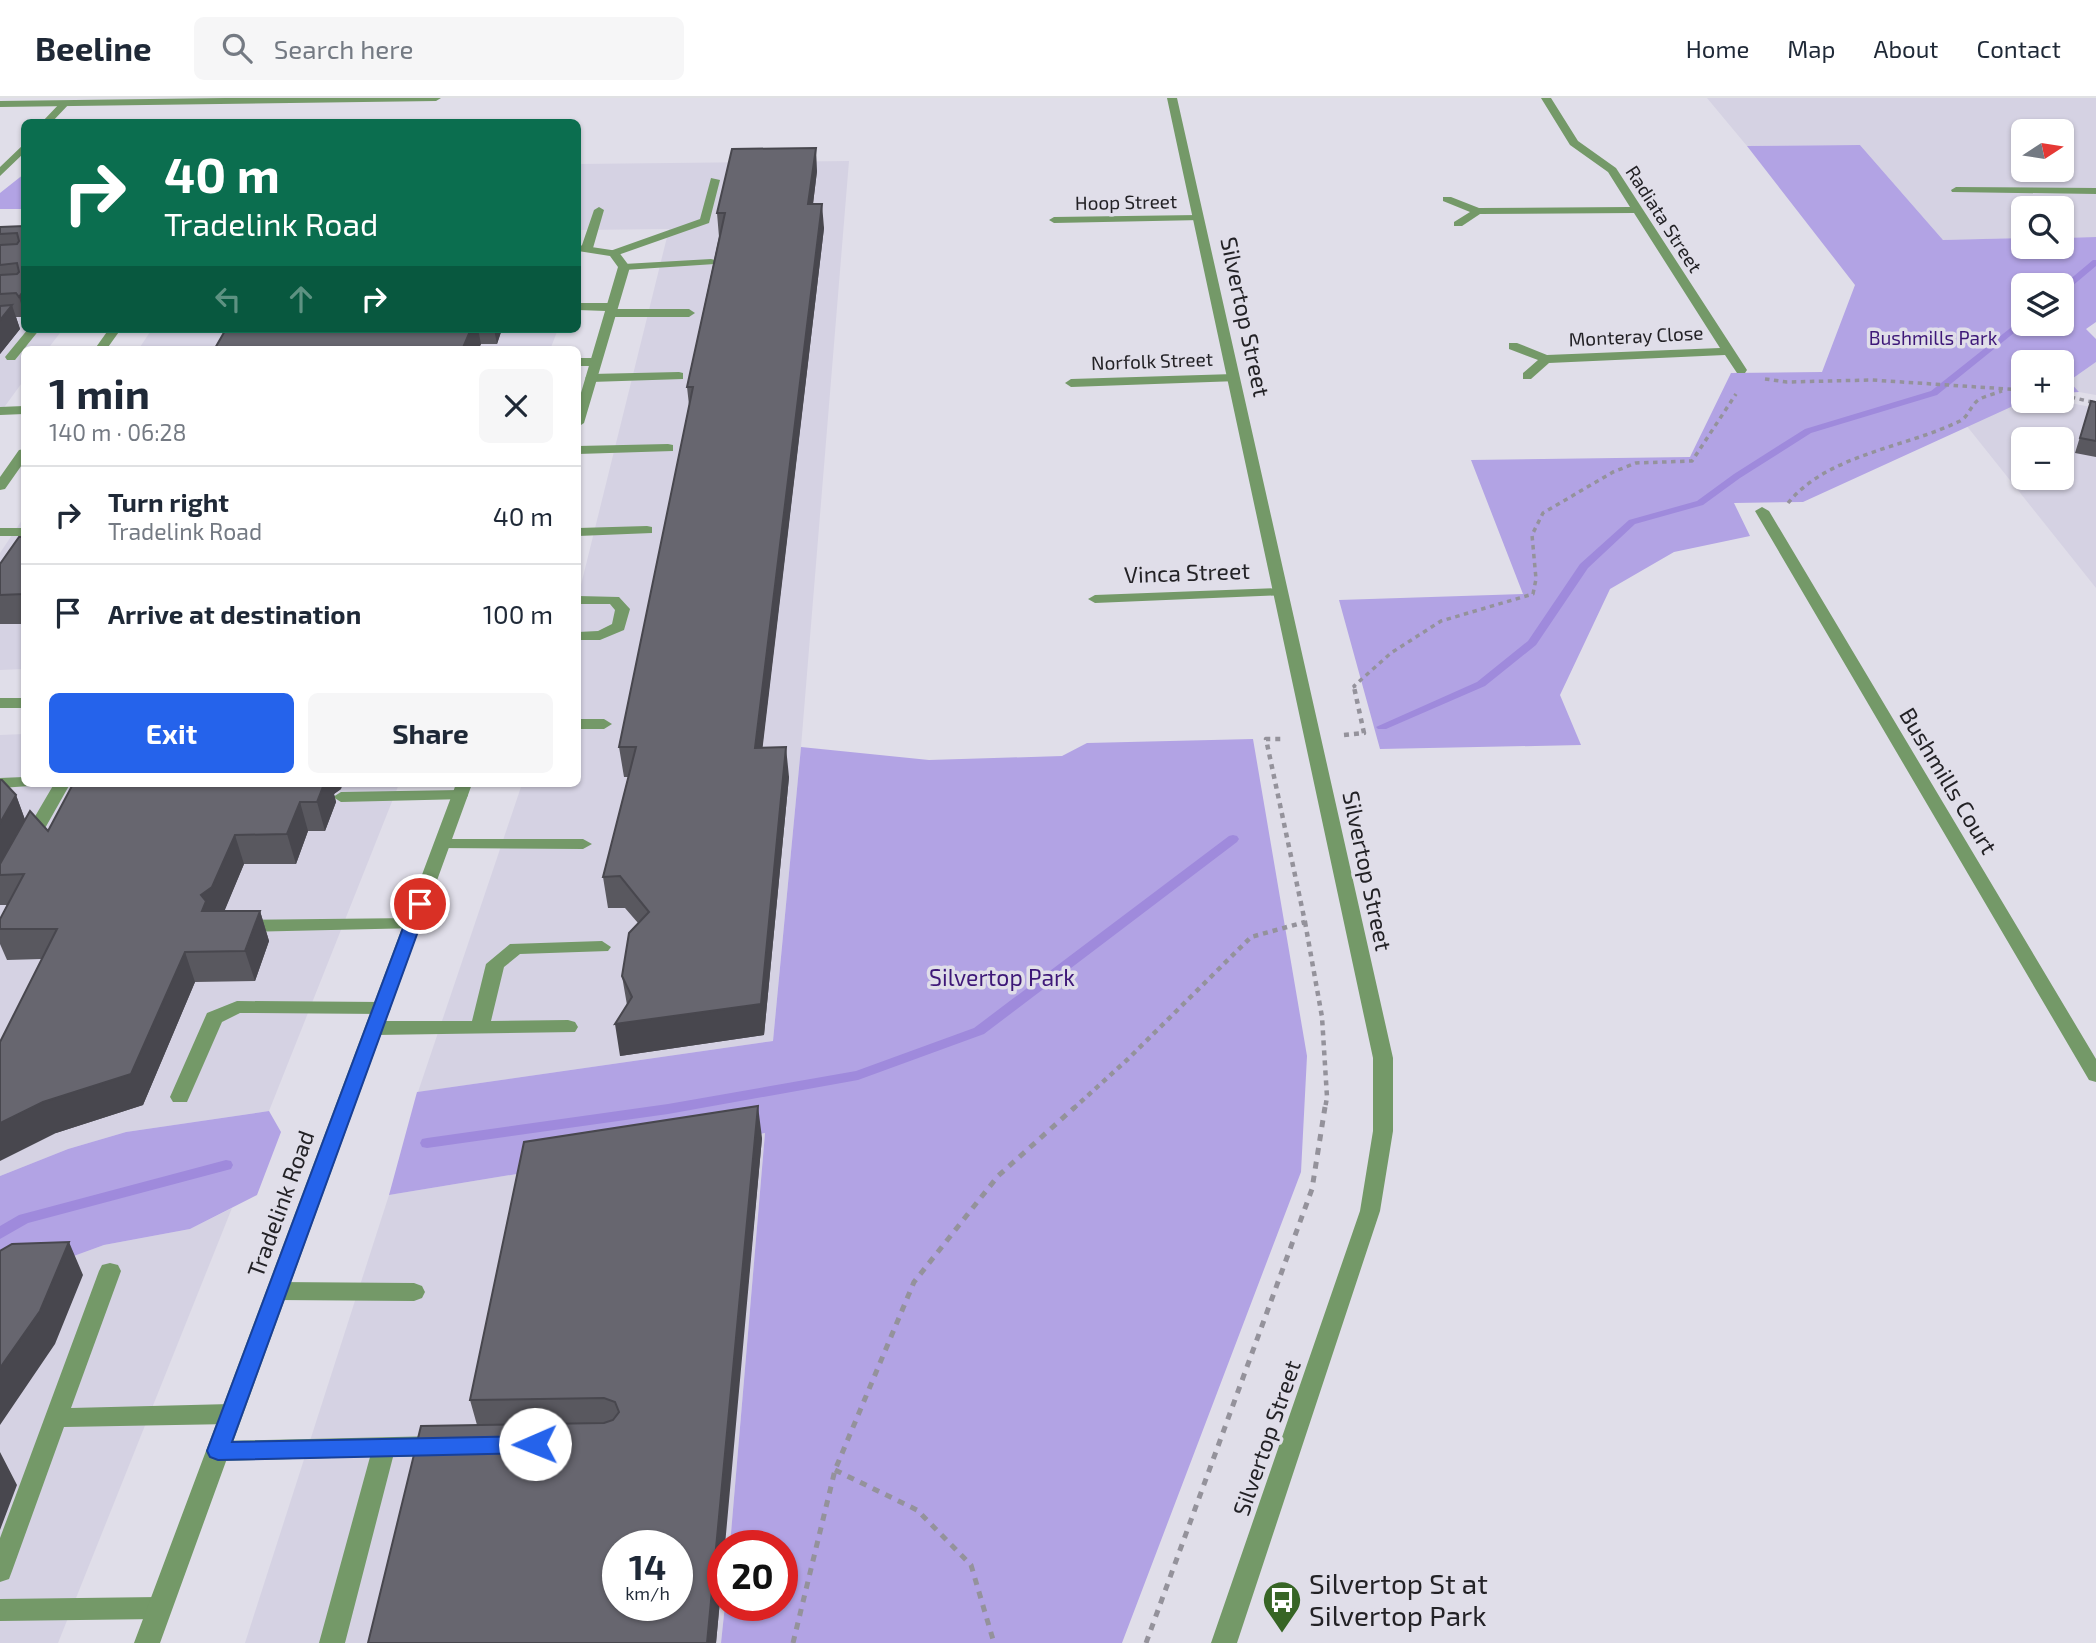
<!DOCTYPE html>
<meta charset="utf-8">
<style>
:root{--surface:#fff;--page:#f6f6f7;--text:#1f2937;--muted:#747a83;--line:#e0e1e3;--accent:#2563eb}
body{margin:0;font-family:"Exo 2",sans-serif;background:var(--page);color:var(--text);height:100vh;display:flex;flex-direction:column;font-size:26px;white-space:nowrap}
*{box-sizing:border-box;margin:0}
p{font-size:23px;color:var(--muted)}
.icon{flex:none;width:38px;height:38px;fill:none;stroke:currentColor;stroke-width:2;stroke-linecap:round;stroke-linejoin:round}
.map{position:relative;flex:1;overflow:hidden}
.side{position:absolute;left:21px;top:248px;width:560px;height:441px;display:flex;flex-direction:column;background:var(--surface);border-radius:10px;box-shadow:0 2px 5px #0004}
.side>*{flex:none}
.guide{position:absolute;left:21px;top:21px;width:560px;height:214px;border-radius:10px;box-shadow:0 2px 5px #0004;background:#0b6e4f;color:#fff;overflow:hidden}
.needle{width:46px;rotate:78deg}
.fabs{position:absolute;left:2011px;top:21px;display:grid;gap:14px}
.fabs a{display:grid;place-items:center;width:63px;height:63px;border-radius:10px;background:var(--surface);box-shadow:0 2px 5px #0004;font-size:35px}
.speed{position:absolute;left:602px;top:1432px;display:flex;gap:14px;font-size:35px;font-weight:700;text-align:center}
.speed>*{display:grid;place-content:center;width:91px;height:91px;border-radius:50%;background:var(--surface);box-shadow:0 2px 5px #0004;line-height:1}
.speed small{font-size:18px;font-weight:400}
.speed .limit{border:10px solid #d22;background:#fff;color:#111}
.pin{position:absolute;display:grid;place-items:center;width:60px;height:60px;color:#fff;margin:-30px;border:4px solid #fff;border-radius:50%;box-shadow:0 2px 7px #0007}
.me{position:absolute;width:77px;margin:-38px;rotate:269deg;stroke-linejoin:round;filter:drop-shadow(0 0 5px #0008)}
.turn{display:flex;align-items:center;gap:24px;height:147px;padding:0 28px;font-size:32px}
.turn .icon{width:91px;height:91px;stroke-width:2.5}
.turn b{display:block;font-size:49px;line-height:60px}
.lanes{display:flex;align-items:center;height:66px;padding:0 28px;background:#0003;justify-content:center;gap:35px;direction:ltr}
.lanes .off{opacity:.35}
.round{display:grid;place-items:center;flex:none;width:74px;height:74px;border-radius:10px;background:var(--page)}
.head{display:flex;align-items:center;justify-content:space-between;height:119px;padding:0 28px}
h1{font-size:42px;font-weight:700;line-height:52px}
.button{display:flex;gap:14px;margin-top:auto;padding:14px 28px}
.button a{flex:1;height:80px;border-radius:10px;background:var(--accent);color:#fff;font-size:28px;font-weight:700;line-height:80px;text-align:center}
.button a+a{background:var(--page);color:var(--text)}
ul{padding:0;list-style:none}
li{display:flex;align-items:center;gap:21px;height:98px;padding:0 28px;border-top:2px solid var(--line)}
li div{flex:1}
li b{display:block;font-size:26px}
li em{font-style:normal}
header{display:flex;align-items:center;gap:42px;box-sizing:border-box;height:98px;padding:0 35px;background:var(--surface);border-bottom:2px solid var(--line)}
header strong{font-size:33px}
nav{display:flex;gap:38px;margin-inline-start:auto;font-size:24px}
.search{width:490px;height:63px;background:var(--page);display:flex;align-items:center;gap:18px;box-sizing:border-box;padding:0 24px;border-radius:10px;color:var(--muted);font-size:26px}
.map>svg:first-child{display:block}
</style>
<header>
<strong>Beeline</strong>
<div class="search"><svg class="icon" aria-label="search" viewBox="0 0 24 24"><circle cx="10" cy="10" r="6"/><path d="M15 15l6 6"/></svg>Search here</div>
<nav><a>Home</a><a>Map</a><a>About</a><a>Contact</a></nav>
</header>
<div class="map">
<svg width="2096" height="1545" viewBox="0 0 2096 1545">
<rect width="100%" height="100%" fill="#e0dee9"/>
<path fill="#d5d2e3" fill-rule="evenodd" d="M 1707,0 L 2096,0 L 2096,139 L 2062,140 L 2062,110 L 2023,110 L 2023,140 L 1943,142 L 1860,47 L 1747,48 ZM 2023,33 L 2062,33 L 2062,72 L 2023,72 Z
M 849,63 L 801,649 L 773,943 L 418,994 L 522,686 L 578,686 L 578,499 L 669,131 L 578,132 L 578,66 Z
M 24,150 L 24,231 L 63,231 L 47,252 L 24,252 L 24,282 L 0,315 L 0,151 Z
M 152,231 L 558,231 L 550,252 L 138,252 Z
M 2096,264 L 2096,297 L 2079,294 L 2069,283 Z
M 2024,303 L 2060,303 L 2096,310 L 2096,490 L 1966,327 ZM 2023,341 L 2062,341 L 2062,380 L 2023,380 Z
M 24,419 L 24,571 L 0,572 L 0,455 Z
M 24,636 L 24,686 L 399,686 L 269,1013 L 126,1034 L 68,1051 L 0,1078 L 0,637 Z
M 765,1035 L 730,1447 L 723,1447 L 725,1507 L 721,1545 L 245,1545 L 389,1097 ZM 618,1447 L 677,1447 L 677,1507 L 618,1507 Z
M 232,1110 L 58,1545 L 0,1545 L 0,1192 L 30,1174 L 104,1147 L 190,1131 Z"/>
<path fill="#b2a3e4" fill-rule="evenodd" d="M 1860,47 L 1943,142 L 2023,140 L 2023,149 L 2062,149 L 2062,140 L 2096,139 L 2096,224 L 2086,231 L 2096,241 L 2096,264 L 2069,283 L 2079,294 L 2062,295 L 2062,264 L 2023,264 L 2024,303 L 1803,404 L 1734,405 L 1750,438 L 1674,454 L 1610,491 L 1560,597 L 1581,647 L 1380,651 L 1339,502 L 1523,496 L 1471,362 L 1690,359 L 1731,275 L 1822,274 L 1855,187 L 1747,48 ZM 2023,187 L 2062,187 L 2062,226 L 2023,226 Z
M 24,76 L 24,111 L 0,111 L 0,95 Z
M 1253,641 L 1307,958 L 1301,1074 L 1122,1545 L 721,1545 L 725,1507 L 782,1507 L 782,1447 L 730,1447 L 765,1035 L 389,1097 L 417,994 L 773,943 L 801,649 L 929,662 L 1062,658 L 1087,645 Z
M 269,1013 L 281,1034 L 257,1097 L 190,1131 L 104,1147 L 30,1174 L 0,1192 L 0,1078 L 68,1051 L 126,1034 Z"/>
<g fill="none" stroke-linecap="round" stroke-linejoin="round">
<path fill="#9f8adc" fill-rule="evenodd" d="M 2093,162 L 2096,162 L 2096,168 L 2065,194 L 2062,194 L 2062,188 Z
M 2023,220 L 2023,226 L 2025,226 L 1937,297 L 1811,335 L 1740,380 L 1703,407 L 1635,426 L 1588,470 L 1536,547 L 1485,588 L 1386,631 L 1378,631 L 1376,629 L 1477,584 L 1528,543 L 1580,466 L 1629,422 L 1697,403 L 1734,376 L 1805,331 L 1931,293 Z
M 1233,737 L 1237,738 L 1239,741 L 1237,744 L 984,936 L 858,982 L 668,1016 L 427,1050 L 422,1049 L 420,1045 L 422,1041 L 427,1040 L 668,1006 L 856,973 L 974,930 L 1229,738 Z
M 226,1062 L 231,1063 L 233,1067 L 231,1071 L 28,1125 L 0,1141 L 0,1128 L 19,1117 Z"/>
<path stroke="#94929b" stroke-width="3.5" stroke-dasharray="4.5 4.5" stroke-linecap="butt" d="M 1765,281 L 1787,284 L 1872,282 L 2023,292
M 2062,297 L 2096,305
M 1788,405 C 1828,356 1905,350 1960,323 C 1968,319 1970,309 1977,303 C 1983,298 1995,296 2002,293
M 1355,590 L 1354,588 L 1391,555 L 1441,523 L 1533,496 L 1536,481 L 1532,437 L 1543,415 L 1613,374 L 1636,365 L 1692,363 L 1736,296"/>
<path stroke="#94929b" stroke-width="4.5" stroke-dasharray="5 5" stroke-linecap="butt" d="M 1344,637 L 1364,635 L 1354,589
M 1305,824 L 1322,919 L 1327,999 L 1325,1011
M 1073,1011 L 1128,961 L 1251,839 L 1305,824 L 1266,641 L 1283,641"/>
<path stroke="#94929b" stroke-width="5" stroke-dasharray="7 7" stroke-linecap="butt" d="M 835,1372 L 917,1412 L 971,1467 L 994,1545
M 793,1545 L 835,1372 L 914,1184 L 998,1078 L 1075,1009
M 1146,1545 L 1312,1091 L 1325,1009"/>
<path fill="#749968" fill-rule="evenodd" d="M 711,80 L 720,82 L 709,125 L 618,157 L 610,157 L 610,153 L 700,121 Z
M 1956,89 L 2096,90 L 2096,96 L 1952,94 L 1951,92 Z
M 599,109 L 604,112 L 593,150 L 583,152 L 581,150 L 594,112 Z
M 711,161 L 715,162 L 715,166 L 624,172 L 618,169 L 624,166 Z
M 612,205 L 616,207 L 616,211 L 689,211 L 695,215 L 689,219 L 610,219 L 606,218 L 606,213 L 578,212 L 578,205 Z
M 28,231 L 40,231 L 15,262 L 7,262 L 5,259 Z
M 173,248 L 185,248 L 191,252 L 167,252 Z
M 578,260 L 595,260 L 601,264 L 595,268 L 578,268 Z
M 679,274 L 683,275 L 683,281 L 591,284 L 585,280 L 591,276 Z
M 24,308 L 24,316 L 0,317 L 0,309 Z
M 668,346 L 673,347 L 673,353 L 578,356 L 578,348 Z
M 647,428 L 652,429 L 652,435 L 578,438 L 578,430 Z
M 0,430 L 24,430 L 24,438 L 0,438 Z
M 578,498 L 619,499 L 630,511 L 624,532 L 600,542 L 578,542 L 578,534 L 598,533 L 612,526 L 615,512 L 610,506 L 578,506 Z
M 578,621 L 604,621 L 612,626 L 604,631 L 578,631 Z
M 24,679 L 24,686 L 30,688 L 0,690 L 0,680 Z
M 54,686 L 70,686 L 35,748 L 23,748 L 20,744 Z
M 460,692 L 466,693 L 468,697 L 466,701 L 341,704 L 333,699 L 341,694 Z
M 443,741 L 583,741 L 592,746 L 583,751 L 437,750 L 434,746 L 437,742 Z
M 413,820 L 419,822 L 422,826 L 419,830 L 241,834 L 232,828 L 241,822 Z
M 602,843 L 611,849 L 608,853 L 520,856 L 504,869 L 491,923 L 568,922 L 575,924 L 578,929 L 575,934 L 375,937 L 368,935 L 365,930 L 368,925 L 375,923 L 472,923 L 486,866 L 510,846 Z
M 237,903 L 382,904 L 389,905 L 391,910 L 389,915 L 382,916 L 240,915 L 222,924 L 187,1004 L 173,1004 L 170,999 L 207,915 Z
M 110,1165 L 118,1167 L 121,1173 L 71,1310 L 231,1306 L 239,1309 L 243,1316 L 239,1323 L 231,1326 L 64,1329 L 12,1473 L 9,1481 L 0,1484 L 0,1440 L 99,1173 L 102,1167 Z
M 277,1184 L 414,1185 L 422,1188 L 425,1194 L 422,1200 L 414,1203 L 277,1202 L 269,1199 L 266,1193 L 269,1187 Z
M 438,1338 L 446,1341 L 450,1348 L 446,1355 L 438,1358 L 393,1359 L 345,1545 L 319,1545 L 370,1359 L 218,1363 L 210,1360 L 206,1353 L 210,1346 L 218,1343 Z
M 159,1499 L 168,1502 L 171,1510 L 168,1518 L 159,1521 L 0,1523 L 0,1501 Z"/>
<path fill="#749968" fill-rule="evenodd" d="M 1541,0 L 1551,0 L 1578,43 L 1616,70 L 1747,272 L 1745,275 L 1737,275 L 1725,257 L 1549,265 L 1531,281 L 1523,281 L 1523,275 L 1538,262 L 1509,251 L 1509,245 L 1517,245 L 1547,257 L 1720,250 L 1634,115 L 1480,116 L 1462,128 L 1454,128 L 1454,124 L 1470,114 L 1443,103 L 1443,99 L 1451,99 L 1479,110 L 1630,109 L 1608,74 L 1570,47 Z
M 62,3 L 70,5 L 52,24 L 42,24 Z
M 24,46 L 24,55 L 0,78 L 0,69 Z
M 1198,117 L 1203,120 L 1202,122 L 1054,125 L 1049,122 L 1054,119 Z
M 578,147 L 618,153 L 630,169 L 584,325 L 578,329 L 578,305 L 618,169 L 610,158 L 578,153 Z
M 109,231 L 121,231 L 106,252 L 94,252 Z
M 1234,276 L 1238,277 L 1238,283 L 1071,289 L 1065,285 L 1071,281 Z
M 24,351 L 24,364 L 5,391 L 0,392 L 0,379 L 19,352 Z
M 1762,409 L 1769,413 L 2096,961 L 2096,984 L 2089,982 L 1755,413 Z
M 1281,490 L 1288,494 L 1286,497 L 1095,505 L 1088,501 L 1095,497 Z
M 0,600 L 24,600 L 24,610 L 0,610 Z
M 456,686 L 472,686 L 160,1545 L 134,1545 Z"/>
<path fill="#749968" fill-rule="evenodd" d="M 225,0 L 441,0 L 436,3 L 0,9 L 0,3 Z
M 1167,0 L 1177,0 L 1393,960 L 1393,1033 L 1380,1113 L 1237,1545 L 1211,1545 L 1360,1113 L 1373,1033 L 1373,960 Z"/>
</g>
<path fill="#59585f" d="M 817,73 L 813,106 L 824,130 L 762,650 L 789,679 L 764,937 L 620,958 L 627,907 L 622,878 L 638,825 L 625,810 L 608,810 L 603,779 L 628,679 L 624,679 L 619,649 L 689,307 L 687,289 L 719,139 L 717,115 Z
M 24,128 L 24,219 L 16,219 L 20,231 L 0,256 L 0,129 Z
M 182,231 L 502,231 L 497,246 L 481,246 L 478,252 L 213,252 L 226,232 L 183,233 Z
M 2091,303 L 2096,304 L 2096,359 L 2075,355 Z
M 24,439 L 24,526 L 0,526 L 0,466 Z
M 0,682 L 16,697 L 25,722 L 48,733 L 341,691 L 334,696 L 336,704 L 325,733 L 308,733 L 296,766 L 244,766 L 224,813 L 260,813 L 269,843 L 255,883 L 195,884 L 143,1007 L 56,1035 L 42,861 L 7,862 L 0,846 L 0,821 L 7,807 L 0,807 Z
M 762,1040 L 723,1447 L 723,1470 L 716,1545 L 477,1327 L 470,1302 Z"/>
<path fill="#48474e" d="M 816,50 L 817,73 L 810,130 L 808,106 Z
M 822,106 L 824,130 L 759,680 L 755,650 Z
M 24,192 L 24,216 L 19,199 Z
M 12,207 L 20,231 L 0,256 L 0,222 Z
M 471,231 L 478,231 L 481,246 L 478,252 L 462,252 Z
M 494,231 L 502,231 L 497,246 Z
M 786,649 L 789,679 L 764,937 L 620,958 L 615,926 L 761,906 Z
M 324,686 L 343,686 L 341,691 L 334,696 L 336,704 L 325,733 L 317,704 Z
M 16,697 L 27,727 L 0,775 L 0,725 Z
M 300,704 L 308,733 L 296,766 L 287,736 Z
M 235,737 L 244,766 L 222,819 L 202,813 L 201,797 Z
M 260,813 L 269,843 L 255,883 L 245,853 Z
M 185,854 L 195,884 L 143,1007 L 56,1035 L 0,1063 L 0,1025 Z
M 758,1008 L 762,1040 L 725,1447 L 723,1447 L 723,1470 L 716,1545 L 707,1545 Z
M 69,1144 L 83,1177 L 55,1246 L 0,1327 L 0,1270 Z
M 0,1354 L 17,1387 L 0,1432 Z"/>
<path fill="#67666f" stroke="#48474e" stroke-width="2" fill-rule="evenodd" d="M 816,50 L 808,106 L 822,106 L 755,650 L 786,649 L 761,906 L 615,926 L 632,899 L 622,878 L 629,835 L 649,814 L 620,778 L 603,779 L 636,649 L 619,649 L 693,289 L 687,289 L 725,115 L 717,115 L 732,51 Z
M 24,128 L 24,192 L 19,199 L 16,195 L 0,196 L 0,177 L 17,176 L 19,174 L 17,165 L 0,167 L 0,147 L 17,146 L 19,143 L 17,135 L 0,136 L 0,129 Z
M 12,207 L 0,222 L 0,208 Z
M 226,231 L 471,231 L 462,252 L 214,252 Z
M 2091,303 L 2096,304 L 2096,343 L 2080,340 Z
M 19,439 L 24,439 L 24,496 L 0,497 L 0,466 Z
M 0,682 L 2,682 L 16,697 L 0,725 Z
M 73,686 L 324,686 L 317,704 L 300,704 L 287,736 L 235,737 L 212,789 L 201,797 L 206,803 L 202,813 L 260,813 L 245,853 L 185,854 L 131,976 L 43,1004 L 0,1025 L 0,944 L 57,831 L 0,831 L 0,821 L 24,776 L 0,777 L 0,766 L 30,713 L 48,733 Z
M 758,1008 L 707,1545 L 368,1545 L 421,1328 L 604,1325 L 613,1322 L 619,1314 L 615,1304 L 604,1300 L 470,1302 L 524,1044 ZM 618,1447 L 677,1447 L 677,1507 L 618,1507 Z
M 69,1144 L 40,1213 L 0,1270 L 0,1153 L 12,1146 Z"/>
<path fill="#2563eb" stroke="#184099" stroke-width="2" d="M 420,801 L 428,806 L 232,1344 L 535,1338 L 543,1340 L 546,1346 L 543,1353 L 535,1355 L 218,1362 L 210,1359 L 207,1353 L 412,806 Z"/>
<defs>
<g id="bus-pin" transform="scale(2.0125)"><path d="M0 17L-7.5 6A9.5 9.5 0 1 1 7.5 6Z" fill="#376525" stroke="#e0dee9"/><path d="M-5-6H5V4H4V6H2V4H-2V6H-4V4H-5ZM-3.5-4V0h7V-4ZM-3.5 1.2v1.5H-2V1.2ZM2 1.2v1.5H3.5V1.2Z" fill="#fff"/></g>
</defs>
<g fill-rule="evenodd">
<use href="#bus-pin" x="1282" y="1502"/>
</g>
<g text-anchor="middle" stroke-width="7" stroke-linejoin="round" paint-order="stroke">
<g font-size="19" fill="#232226" stroke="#e0dee9">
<text transform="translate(1126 104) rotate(-1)" y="7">Hoop Street</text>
<text transform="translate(1664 121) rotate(57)" y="7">Radiata Street</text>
<text transform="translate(1636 238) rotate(-3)" y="7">Monteray Close</text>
<text transform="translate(1152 263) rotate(-2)" y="7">Norfolk Street</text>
</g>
<g font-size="19" fill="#3e1878" stroke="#e0dee9">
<text x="1933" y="247">Bushmills Park</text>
</g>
<g font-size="23" fill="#232226" stroke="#e0dee9">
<text transform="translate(1245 219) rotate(78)" y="8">Silvertop Street</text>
<text transform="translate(1187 475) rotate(-2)" y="8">Vinca Street</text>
<text transform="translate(1948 683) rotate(59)" y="8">Bushmills Court</text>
<text transform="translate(1367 773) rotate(78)" y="8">Silvertop Street</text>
<text transform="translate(281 1106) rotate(-70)" y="8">Tradelink Road</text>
<text transform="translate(1267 1340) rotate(-71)" y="8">Silvertop Street</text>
</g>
<g font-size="23" fill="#3e1878" stroke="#e0dee9">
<text x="1002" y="888">Silvertop Park</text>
</g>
<g font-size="28" fill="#232226" stroke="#e0dee9" text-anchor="start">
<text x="1309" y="1496">Silvertop St at<tspan x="1309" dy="32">Silvertop Park</tspan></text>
</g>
</g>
</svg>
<div class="fabs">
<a><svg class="needle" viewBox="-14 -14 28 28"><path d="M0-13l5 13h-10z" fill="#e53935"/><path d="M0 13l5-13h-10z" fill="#747a83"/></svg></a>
<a><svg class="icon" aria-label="search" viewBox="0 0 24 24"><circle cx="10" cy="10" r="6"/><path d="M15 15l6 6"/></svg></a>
<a><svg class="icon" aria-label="layers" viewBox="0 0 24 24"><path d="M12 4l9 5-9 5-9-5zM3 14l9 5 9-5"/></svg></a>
<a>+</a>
<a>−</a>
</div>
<div class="speed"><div>14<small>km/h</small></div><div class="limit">20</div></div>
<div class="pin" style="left:420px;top:806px;background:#d93025"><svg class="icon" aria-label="arrive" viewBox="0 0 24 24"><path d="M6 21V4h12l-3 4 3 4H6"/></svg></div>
<svg class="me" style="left:535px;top:1346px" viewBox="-20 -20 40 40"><circle r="19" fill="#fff"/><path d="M0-13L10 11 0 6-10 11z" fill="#2563eb"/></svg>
<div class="guide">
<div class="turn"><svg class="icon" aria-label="right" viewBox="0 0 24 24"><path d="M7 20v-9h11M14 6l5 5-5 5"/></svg><div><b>40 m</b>Tradelink Road</div></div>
<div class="lanes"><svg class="icon off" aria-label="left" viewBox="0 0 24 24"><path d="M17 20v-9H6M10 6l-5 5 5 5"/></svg><svg class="icon off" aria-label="ahead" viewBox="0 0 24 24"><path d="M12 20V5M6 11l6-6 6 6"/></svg><svg class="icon" aria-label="right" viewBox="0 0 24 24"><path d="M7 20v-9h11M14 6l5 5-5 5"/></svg></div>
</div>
<section class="side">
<div class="head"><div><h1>1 min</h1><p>140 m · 06:28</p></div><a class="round"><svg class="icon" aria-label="close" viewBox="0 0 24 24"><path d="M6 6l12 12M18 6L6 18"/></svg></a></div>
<ul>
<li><svg class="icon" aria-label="right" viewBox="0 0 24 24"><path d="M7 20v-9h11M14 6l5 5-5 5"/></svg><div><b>Turn right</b><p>Tradelink Road</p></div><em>40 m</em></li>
<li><svg class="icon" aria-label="arrive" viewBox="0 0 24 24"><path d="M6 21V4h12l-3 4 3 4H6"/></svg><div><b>Arrive at destination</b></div><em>100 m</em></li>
</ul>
<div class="button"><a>Exit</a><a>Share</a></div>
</section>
</div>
